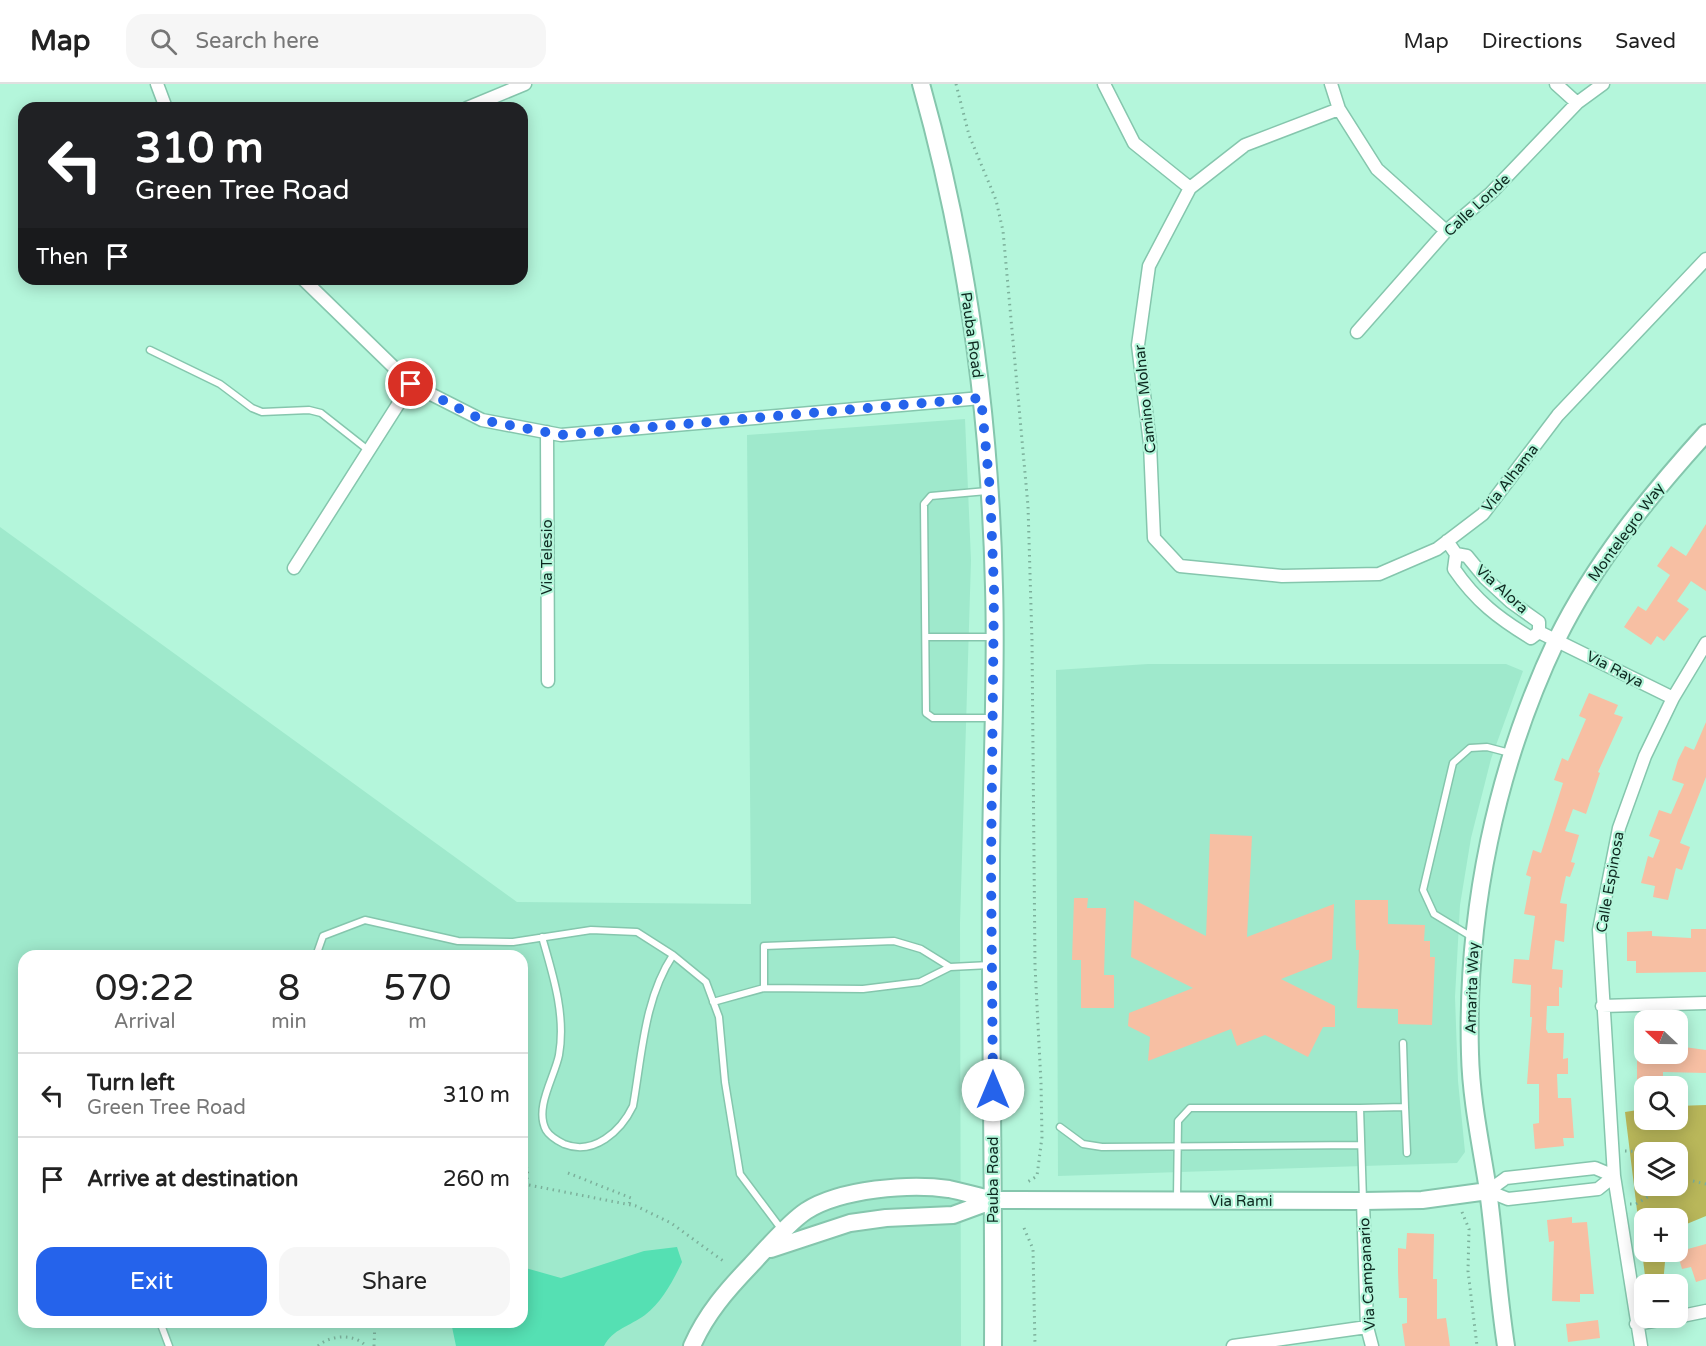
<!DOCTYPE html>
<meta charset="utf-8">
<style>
:root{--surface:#fff;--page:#f6f6f6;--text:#222;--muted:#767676;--line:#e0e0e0;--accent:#2563eb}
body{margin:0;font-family:"Varela Round",sans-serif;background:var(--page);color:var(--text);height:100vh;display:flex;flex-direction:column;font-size:22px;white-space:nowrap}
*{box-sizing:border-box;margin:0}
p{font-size:20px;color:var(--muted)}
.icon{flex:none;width:33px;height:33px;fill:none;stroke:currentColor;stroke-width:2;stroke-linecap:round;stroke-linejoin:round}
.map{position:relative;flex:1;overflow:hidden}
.drawer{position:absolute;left:18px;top:866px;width:510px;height:378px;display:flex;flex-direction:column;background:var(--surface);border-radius:18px;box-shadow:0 3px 15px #0003}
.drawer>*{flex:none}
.top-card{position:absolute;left:18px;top:18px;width:510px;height:183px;border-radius:18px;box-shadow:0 3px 15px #0003;background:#202124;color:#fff;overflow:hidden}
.needle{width:39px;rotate:292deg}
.controls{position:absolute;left:1634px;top:926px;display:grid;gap:12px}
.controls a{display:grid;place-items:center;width:54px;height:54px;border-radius:12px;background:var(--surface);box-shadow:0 3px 15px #0003;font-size:30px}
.pin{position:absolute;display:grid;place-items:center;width:51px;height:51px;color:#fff;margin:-26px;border:3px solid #fff;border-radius:50%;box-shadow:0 2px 6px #0007}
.me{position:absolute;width:66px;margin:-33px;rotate:0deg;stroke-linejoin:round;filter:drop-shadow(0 0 4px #0008)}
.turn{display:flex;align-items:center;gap:21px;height:126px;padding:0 18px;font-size:27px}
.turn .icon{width:78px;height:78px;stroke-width:2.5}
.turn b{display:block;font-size:42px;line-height:51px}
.then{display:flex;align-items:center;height:57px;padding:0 18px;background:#0003;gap:12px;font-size:22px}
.eta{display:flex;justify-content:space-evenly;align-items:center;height:102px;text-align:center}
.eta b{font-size:36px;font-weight:600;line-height:42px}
.action{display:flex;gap:12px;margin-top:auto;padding:12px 18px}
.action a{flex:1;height:69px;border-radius:18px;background:var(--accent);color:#fff;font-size:24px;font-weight:600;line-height:69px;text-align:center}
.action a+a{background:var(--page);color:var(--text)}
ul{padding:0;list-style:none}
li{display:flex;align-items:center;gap:18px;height:84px;padding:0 18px;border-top:2px solid var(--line)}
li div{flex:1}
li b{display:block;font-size:22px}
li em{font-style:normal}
header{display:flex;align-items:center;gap:36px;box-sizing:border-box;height:84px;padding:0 30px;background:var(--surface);border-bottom:2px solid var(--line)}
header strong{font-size:28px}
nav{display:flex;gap:33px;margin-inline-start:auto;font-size:21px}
.search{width:420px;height:54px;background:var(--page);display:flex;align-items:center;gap:15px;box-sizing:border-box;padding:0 21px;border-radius:18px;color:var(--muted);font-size:22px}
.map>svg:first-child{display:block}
</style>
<header>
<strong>Map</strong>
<div class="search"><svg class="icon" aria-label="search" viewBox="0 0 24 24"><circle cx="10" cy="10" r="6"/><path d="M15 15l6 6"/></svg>Search here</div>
<nav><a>Map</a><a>Directions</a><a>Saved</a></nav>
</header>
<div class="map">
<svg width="1706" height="1262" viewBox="0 0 1706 1262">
<rect width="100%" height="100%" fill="#b4f6db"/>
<path fill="#9fe9cc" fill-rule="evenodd" d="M 965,335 L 971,476 L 960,839 L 961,1262 L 0,1262 L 0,443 L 517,818 L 751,820 L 747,351 ZM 24,872 L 522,872 L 522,1238 L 24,1238 Z
M 1148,580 L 1506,580 L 1523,587 L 1491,675 L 1471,754 L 1460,821 L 1455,913 L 1458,997 L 1465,1068 L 1457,1079 L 1058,1092 L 1056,586 Z"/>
<path fill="#b9b75a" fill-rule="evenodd" d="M 1706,1021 L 1706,1132 L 1677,1144 L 1677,1134 L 1644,1134 L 1644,1167 L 1666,1167 L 1663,1200 L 1646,1200 L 1625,1028 L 1644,1025 L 1644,1035 L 1677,1035 L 1677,1022 ZM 1644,1068 L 1677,1068 L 1677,1101 L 1644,1101 Z"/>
<path fill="#55e0b3" d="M 677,1163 L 682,1178 C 673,1197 662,1218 645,1231 C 630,1242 613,1245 604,1262 L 456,1262 L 451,1238 L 522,1238 L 522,1183 L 561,1194 L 644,1167 Z"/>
<path fill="#f7bfa3" d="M 1706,440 L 1706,507 L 1691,497 L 1677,517 L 1689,525 L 1664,557 L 1657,552 L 1651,561 L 1624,543 L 1638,522 L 1646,527 L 1670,491 L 1657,482 L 1671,462 L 1686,472 Z
M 1589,609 L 1618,621 L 1614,630 L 1623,633 L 1598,688 L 1600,689 L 1586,730 L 1573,725 L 1565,747 L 1579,751 L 1571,778 L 1575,779 L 1570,793 L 1566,792 L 1560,819 L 1567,820 L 1564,858 L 1555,856 L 1552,885 L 1563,886 L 1562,904 L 1559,903 L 1559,922 L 1547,922 L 1546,945 L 1548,949 L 1564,949 L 1563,975 L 1568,974 L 1568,990 L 1557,990 L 1558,1014 L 1571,1014 L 1574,1054 L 1563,1054 L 1564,1062 L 1535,1065 L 1533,1040 L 1539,1039 L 1539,1000 L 1527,1000 L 1532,933 L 1530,933 L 1531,901 L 1512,899 L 1514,875 L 1529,876 L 1535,832 L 1524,830 L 1531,793 L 1526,791 L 1533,766 L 1541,769 L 1563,699 L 1554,696 L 1562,674 L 1568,677 L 1586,635 L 1579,632 Z
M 1706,638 L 1706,693 L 1680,759 L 1690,763 L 1682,786 L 1676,784 L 1668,816 L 1653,813 L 1655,802 L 1641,799 L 1648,772 L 1653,774 L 1660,756 L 1649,752 L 1659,726 L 1671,730 L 1684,700 L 1672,696 L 1678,676 L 1685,662 L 1694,666 Z
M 1210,750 L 1252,752 L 1247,853 L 1334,820 L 1332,875 L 1281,895 L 1335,922 L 1335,943 L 1323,943 L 1308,973 L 1265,951 L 1237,962 L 1231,945 L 1148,977 L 1150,953 L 1128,942 L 1129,929 L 1193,904 L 1131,873 L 1134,816 L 1206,852 Z
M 1074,814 L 1088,814 L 1087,824 L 1106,824 L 1104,891 L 1114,891 L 1114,924 L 1081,924 L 1081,876 L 1072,876 Z
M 1355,816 L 1388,816 L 1388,840 L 1425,841 L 1424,857 L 1430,857 L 1430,873 L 1435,873 L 1432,941 L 1398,940 L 1398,925 L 1357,924 L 1359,866 L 1356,866 Z
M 1691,845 L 1706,845 L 1706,888 L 1636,889 L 1636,877 L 1627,877 L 1627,848 L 1652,847 L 1652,852 L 1691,854 Z
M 1677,962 L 1706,966 L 1706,989 L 1663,988 L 1663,996 L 1637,996 L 1637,969 L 1677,969 Z
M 1572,1133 L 1572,1139 L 1587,1138 L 1594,1210 L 1580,1210 L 1580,1218 L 1552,1217 L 1554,1157 L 1549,1158 L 1547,1136 Z
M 1407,1149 L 1434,1150 L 1433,1195 L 1437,1195 L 1437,1235 L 1446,1234 L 1450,1262 L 1405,1262 L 1402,1240 L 1407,1239 L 1407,1214 L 1399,1214 L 1398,1188 L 1398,1164 L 1406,1165 Z
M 1706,1160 L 1706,1195 L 1696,1198 L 1691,1183 L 1682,1185 L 1677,1168 Z
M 1598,1236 L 1600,1254 L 1568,1258 L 1566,1240 Z"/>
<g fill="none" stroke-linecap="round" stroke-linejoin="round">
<g stroke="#85c6ad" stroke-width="9">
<path id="lane" d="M 150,266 L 220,300 L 252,324 L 262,328 L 309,326 L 321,329 L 368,366
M 987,407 L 931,412 L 924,420 L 926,629 L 933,634 L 992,634
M 926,553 L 995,553
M 542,853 C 553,891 566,931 559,971 C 555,992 534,1024 546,1046 C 550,1053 558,1057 564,1060 C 594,1072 621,1047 633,1022 C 642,971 644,915 673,871
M 1472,853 L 1434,830 L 1423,806 L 1453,679 L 1470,664 L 1487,663 L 1510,669
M 316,872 L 323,852 L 365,836 L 458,857 L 513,858 L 591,846 L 637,848 L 673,871 L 706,898 L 719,933 L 725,998 L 740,1090 L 782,1146
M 764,904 L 764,862 L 894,857 L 921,865 L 950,883
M 713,918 L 764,904 L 863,905 L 920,898 L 950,883 L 990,881
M 1405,1023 L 1407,1069
M 1360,1024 L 1405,1023 L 1403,959
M 1060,1043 L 1083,1060 L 1102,1063 L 1361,1061
M 1177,1114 L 1178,1037 L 1190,1024 L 1360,1024 L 1363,1116
M 160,1238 L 169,1262"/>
</g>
<g stroke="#85c6ad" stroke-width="15">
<path id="street" d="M 157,0 L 166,24
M 1104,0 L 1134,59 L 1190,104
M 1331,0 L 1339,25 L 1377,85 L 1446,147
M 1556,0 L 1577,19
M 467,24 L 525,0
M 1339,25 L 1245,61 L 1190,104 L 1149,182 L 1138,261 L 1150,360 L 1154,454 L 1180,482 L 1282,492 L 1379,490 L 1437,465 L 1483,430 L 1558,331 L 1706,175
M 303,195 L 411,300 L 482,336 L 561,351 L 981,314
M 1357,248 L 1446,147 L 1491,109 L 1577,19 L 1603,0
M 547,348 L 548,597
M 1447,457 L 1456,470 L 1454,485 C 1476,517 1498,534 1531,554 L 1539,548
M 1456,470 L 1467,472 L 1485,494 L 1511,518 L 1539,538 L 1539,548
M 294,484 L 411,300
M 1539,548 L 1673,614
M 1602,922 L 1706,919
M 1488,1107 L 1508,1115 L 1598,1105 L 1614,1092
M 1488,1107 L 1506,1094 L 1595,1084 L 1614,1092
M 1363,1117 L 1367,1243 L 1372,1262
M 1677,1233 L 1706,1227
M 1636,1240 L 1675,1233
M 1233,1262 L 1367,1243
M 1641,1262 L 1614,1092 L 1599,846 L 1619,744 L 1645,672 L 1673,614 L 1706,559"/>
</g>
<g stroke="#85c6ad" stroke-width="20">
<path id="secondary" d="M 921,0 C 967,163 990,334 994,503 C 997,597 991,691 991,784 C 990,943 994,1103 993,1262
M 771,1165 L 850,1139 L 886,1134 L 953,1131 L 994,1116
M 692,1262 C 706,1230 727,1206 751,1181 C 766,1165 788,1139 806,1127 C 840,1105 910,1099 949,1105 C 964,1108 979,1113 994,1116 L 1363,1117 L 1422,1116 L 1488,1107
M 1506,1262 C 1498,1210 1495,1158 1488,1106 C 1481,1061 1471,1015 1470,970 C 1466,828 1496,683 1557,555 C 1595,478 1649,412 1706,349"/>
</g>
<path stroke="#7cb09b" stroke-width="3" stroke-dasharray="1.5 4.5" stroke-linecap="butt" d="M 956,0 L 969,51 L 996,116 L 1003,147 L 1028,422 L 1032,557 L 1035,882 L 1041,999 L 1042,1053 L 1037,1092 L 1026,1099
M 1625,1067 L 1647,1068
M 568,1089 L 631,1114 L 629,1121
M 527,1095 L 528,1083
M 1693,1097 L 1706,1100
M 529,1101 L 636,1122 L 671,1139 L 726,1179
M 1630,1120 L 1636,1120 L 1666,1102
M 1462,1128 L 1469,1145 L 1468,1187 L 1477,1262
M 1024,1144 L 1033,1165 L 1035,1262
M 318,1262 C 330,1251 354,1249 366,1262
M 374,1262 L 375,1238"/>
<use href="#lane" stroke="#fff" stroke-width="6"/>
<use href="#street" stroke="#fff" stroke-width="12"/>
<use href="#secondary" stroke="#fff" stroke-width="16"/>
</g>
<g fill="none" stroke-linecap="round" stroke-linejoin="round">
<path stroke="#2563eb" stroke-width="10" stroke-dasharray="0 18" d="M 411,300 L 482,336 L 561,351 L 981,314 L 990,406 L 994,505 L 991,783 L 993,1006"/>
</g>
<g text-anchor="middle" stroke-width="4.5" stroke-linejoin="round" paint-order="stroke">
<g font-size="15" fill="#0e2920" stroke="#b4f6db">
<text transform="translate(1477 121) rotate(-43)" y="5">Calle Londe</text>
<text transform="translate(972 251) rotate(82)" y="5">Pauba Road</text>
<text transform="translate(1145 315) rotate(-96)" y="5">Camino Molnar</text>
<text transform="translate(1510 394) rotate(-52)" y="5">Via Alhama</text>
<text transform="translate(1626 448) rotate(-54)" y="5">Montelegro Way</text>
<text transform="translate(547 473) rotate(-90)" y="5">Via Telesio</text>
<text transform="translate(1502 505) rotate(42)" y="5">Via Alora</text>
<text transform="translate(1615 585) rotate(27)" y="5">Via Raya</text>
<text transform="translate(1610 798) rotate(-80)" y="5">Calle Espinosa</text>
<text transform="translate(1472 904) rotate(-88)" y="5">Amarita Way</text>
<text transform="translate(993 1096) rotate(-90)" y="5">Pauba Road</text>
<text x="1241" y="1122">Via Rami</text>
<text transform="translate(1367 1190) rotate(-93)" y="5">Via Campanario</text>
</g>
</g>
</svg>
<div class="controls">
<a><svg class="needle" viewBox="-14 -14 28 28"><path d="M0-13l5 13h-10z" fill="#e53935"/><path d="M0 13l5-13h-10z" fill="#767676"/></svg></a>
<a><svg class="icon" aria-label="search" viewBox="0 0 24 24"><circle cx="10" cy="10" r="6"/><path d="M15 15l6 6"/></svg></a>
<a><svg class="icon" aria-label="layers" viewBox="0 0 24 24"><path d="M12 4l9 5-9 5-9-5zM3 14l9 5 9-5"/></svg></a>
<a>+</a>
<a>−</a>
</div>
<div class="pin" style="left:411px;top:300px;background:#d93025"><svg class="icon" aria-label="arrive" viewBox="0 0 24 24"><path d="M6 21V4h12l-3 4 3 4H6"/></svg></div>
<svg class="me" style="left:993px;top:1006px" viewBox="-20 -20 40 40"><circle r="19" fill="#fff"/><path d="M0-13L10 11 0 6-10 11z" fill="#2563eb"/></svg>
<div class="top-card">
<div class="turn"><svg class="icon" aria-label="left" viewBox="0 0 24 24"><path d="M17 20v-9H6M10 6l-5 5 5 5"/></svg><div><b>310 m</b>Green Tree Road</div></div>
<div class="then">Then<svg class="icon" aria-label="arrive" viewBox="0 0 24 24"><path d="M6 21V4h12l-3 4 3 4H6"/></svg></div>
</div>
<section class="drawer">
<div class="eta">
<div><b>09:22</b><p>Arrival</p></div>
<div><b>8</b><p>min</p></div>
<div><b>570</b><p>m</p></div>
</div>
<ul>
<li><svg class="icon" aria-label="left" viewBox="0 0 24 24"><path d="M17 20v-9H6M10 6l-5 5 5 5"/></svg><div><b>Turn left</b><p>Green Tree Road</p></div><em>310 m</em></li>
<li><svg class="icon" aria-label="arrive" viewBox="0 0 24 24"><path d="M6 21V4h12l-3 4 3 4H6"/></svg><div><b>Arrive at destination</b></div><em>260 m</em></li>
</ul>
<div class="action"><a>Exit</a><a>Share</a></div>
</section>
</div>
